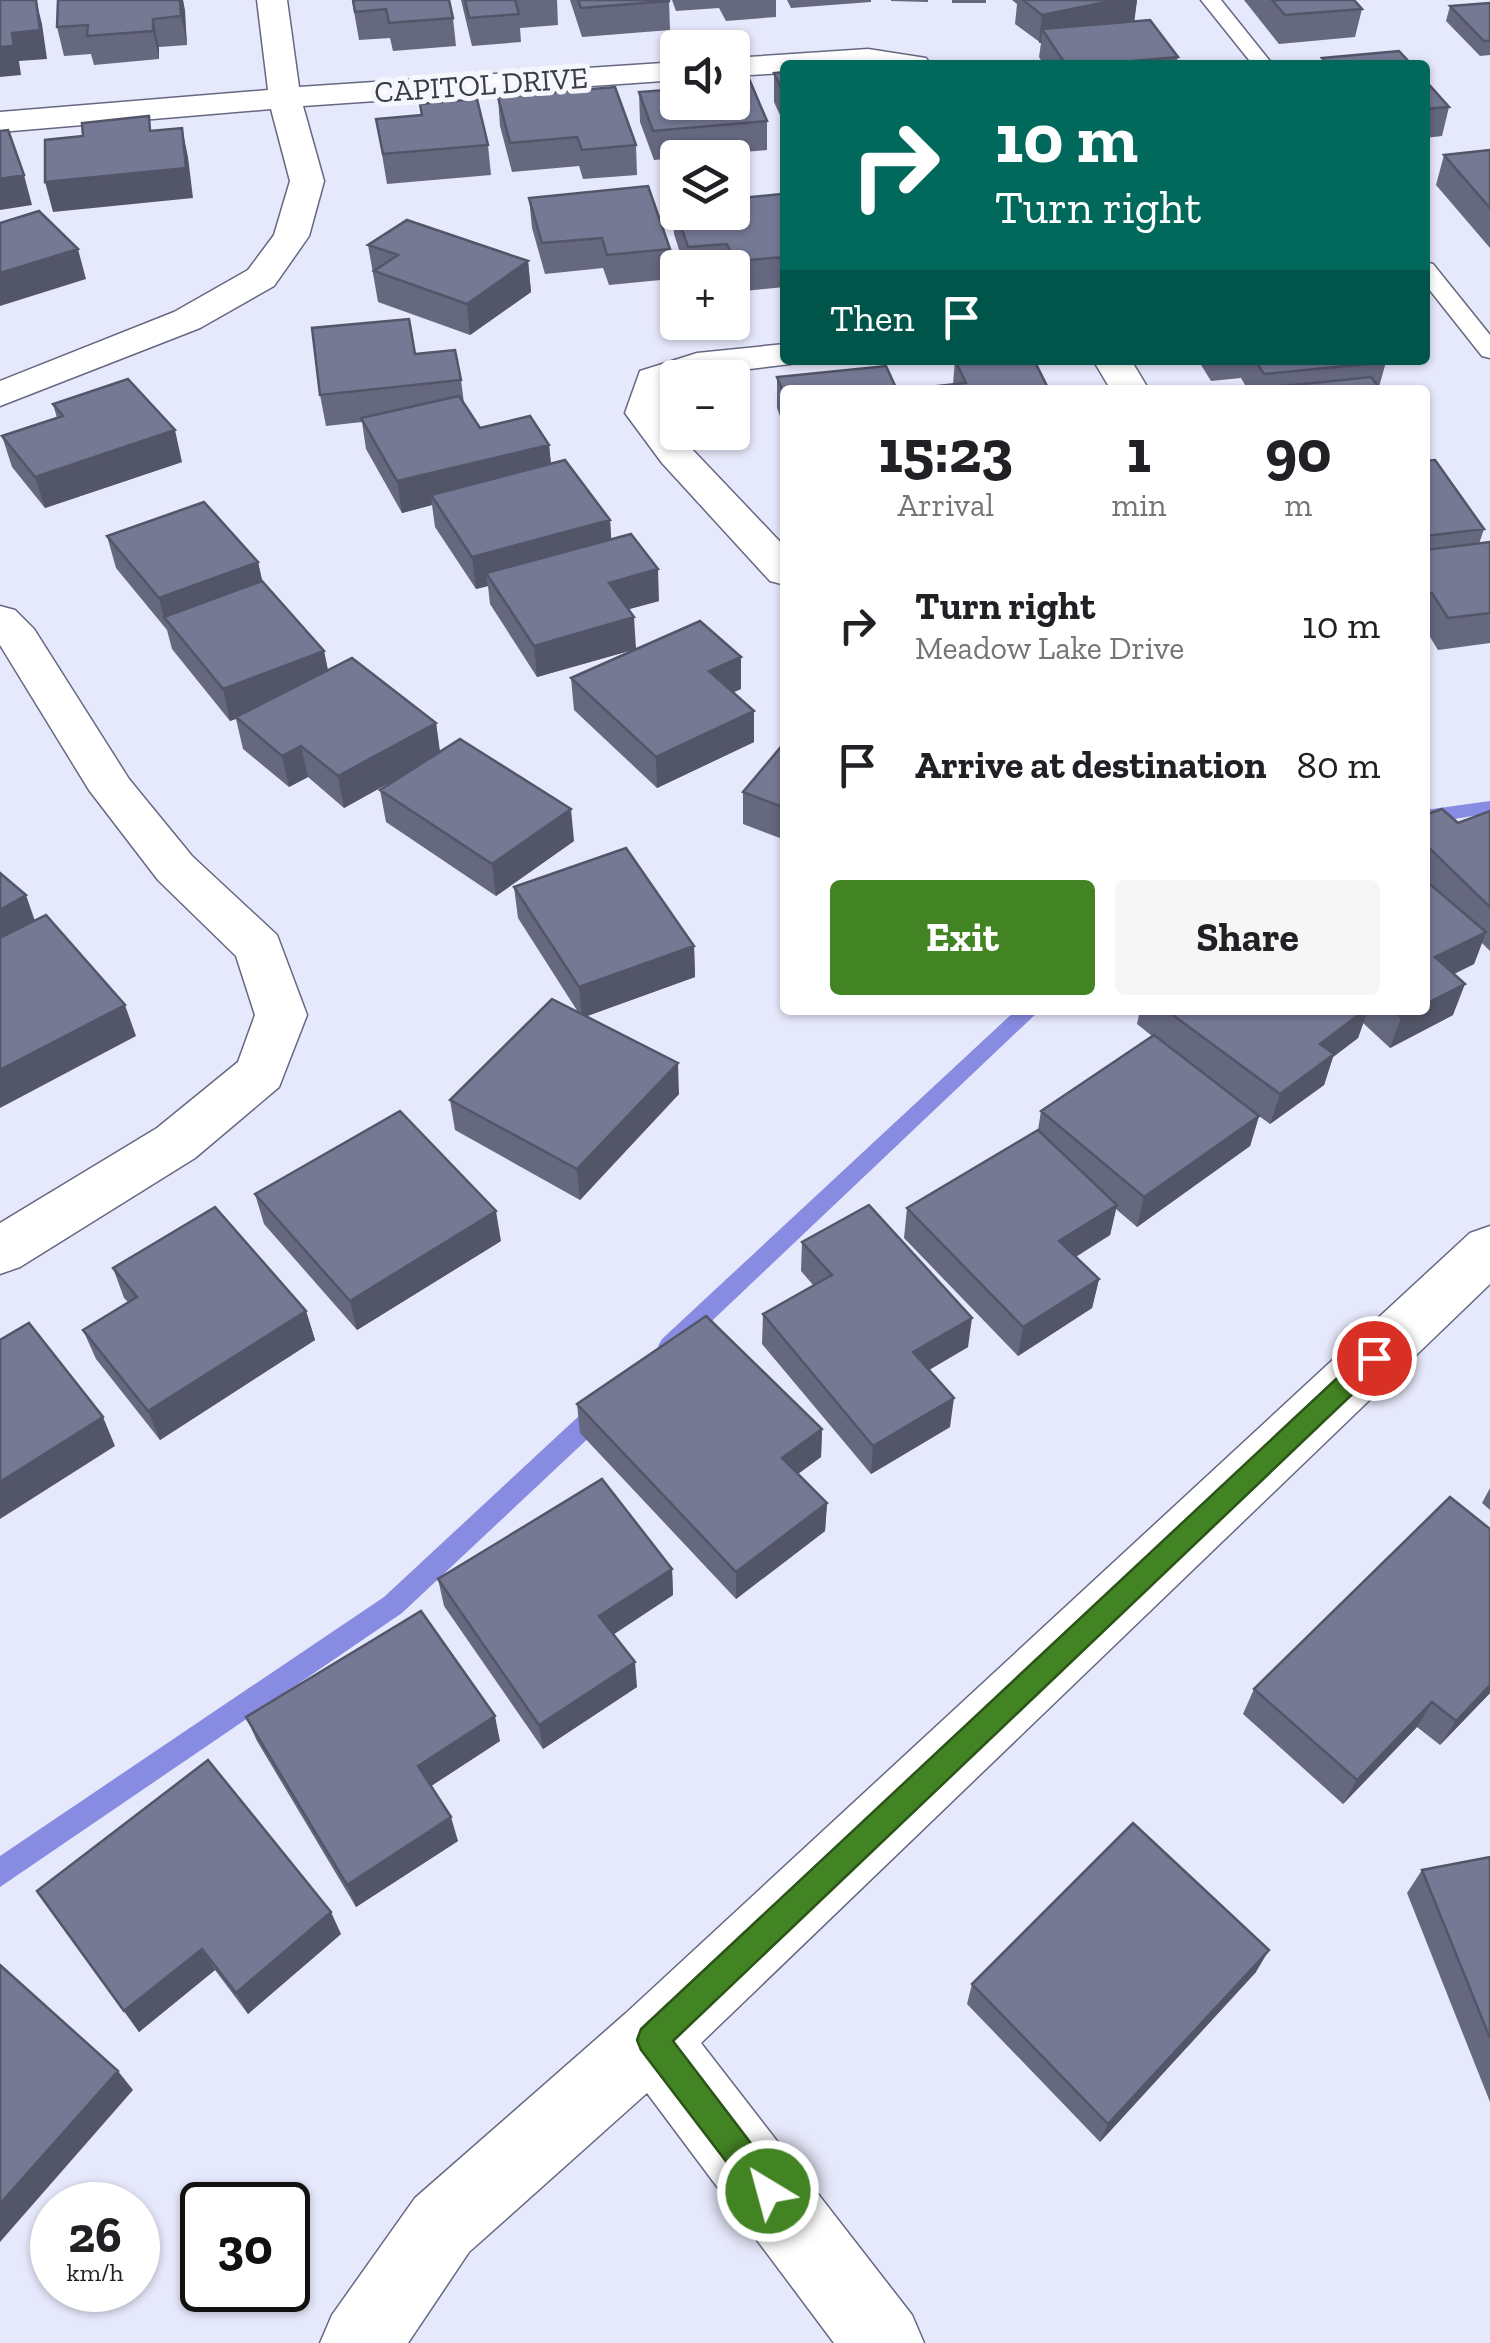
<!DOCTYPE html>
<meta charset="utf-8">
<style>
:root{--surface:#fff;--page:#f6f6f6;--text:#202124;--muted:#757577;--accent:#428323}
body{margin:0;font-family:"Zilla Slab",serif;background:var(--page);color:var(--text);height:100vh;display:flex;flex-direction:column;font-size:38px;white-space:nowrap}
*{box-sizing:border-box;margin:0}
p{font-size:32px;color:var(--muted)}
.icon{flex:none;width:55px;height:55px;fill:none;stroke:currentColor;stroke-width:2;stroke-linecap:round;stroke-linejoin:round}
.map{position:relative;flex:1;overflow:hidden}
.details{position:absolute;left:780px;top:385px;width:650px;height:630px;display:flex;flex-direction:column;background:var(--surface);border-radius:10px;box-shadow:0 2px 8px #0004}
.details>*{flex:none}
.top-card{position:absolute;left:780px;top:60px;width:650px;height:305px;border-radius:10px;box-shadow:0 2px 8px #0004;background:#00695c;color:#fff;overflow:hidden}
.controls{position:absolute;left:660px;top:30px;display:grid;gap:20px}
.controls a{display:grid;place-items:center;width:90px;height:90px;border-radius:10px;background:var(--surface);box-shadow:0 2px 8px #0004;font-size:50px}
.speed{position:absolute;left:30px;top:2182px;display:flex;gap:20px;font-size:50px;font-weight:700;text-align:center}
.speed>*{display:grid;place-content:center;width:130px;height:130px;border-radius:50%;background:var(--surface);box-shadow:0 2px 8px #0004;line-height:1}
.speed small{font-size:25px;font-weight:400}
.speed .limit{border:5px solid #111;border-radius:15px;background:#fff;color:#111}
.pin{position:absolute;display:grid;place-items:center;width:85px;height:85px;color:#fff;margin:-42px;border:5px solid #fff;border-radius:50%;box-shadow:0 2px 10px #0007}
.me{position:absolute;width:110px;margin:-55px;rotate:323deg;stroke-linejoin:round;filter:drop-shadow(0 0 8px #0008)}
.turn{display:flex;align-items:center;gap:35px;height:210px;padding:0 50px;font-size:45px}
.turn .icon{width:130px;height:130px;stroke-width:2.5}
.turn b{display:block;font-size:70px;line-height:85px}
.then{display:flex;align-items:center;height:95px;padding:0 50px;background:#0003;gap:20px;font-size:38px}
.eta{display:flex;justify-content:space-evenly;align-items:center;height:170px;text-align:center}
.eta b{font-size:60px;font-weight:700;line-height:70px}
.cta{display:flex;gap:20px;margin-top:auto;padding:20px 50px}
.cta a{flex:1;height:115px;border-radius:10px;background:var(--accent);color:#fff;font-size:40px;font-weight:700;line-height:115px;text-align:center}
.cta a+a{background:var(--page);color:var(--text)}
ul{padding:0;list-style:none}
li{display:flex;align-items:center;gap:30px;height:140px;padding:0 50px}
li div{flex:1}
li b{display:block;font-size:38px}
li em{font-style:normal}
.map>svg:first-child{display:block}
</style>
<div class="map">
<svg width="1490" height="2343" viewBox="0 0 1490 2343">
<rect width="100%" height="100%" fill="#e6e8fb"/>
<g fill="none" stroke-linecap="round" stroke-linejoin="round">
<path fill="#878be1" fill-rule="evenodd" d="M 1490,801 L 1490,813 L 1425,824 L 1425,810 Z
M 1016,1010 L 1040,1010 L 678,1353 L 670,1356 L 662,1353 L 658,1346 L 662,1339 Z
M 603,1399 L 612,1402 L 615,1409 L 612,1416 L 402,1613 L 0,1887 L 0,1856 L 384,1597 L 594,1402 Z"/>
<g stroke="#666882" stroke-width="3">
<path id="lane" d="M 1201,0 L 1221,0 L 1273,65 L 1253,65 Z
M 1425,262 L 1433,264 L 1490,335 L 1490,358 L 1482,356 L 1425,284 Z"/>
</g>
<g stroke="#666882" stroke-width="3">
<path id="street" d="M 257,0 L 287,0 L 299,87 L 678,62 L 678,80 L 303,106 L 324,181 L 309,236 L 274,286 L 200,328 L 0,406 L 0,381 L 174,312 L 248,270 L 274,235 L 290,181 L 271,109 L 0,132 L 0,112 L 268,90 Z
M 868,49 L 926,58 L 931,65 L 785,65 L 785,73 L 732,76 L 732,58 Z
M 785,344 L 785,360 L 800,360 L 798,363 L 678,378 L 678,383 L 670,386 L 664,412 L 690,447 L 785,547 L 785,585 L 770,581 L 662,463 L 625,413 L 640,371 L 697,353 Z
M 1093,360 L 1131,360 L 1149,390 L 1111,390 Z
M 0,606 L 15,610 L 34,629 L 129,779 L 192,856 L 277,935 L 307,1015 L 279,1087 L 195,1158 L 20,1267 L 0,1274 L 0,1223 L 157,1128 L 238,1062 L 255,1015 L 236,956 L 158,880 L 89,790 L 0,645 Z
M 1490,1226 L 1490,1284 L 701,2043 L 912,2315 L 924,2343 L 834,2343 L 647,2093 L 469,2252 L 408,2343 L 320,2343 L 332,2315 L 415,2198 L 626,2013 L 1470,1233 Z"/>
</g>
<use href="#lane" fill="#fff" fill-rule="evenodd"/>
<use href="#street" fill="#fff" fill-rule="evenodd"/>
</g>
<path fill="#65687f" d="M 58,0 L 183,0 L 187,45 L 159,47 L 159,59 L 94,65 L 91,54 L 64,56 L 57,27 Z
M 352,0 L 449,0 L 453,18 L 456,46 L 393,51 L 390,38 L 359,40 Z
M 461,0 L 557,0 L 558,25 L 520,28 L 521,42 L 472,46 Z
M 570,0 L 669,0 L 670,30 L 582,37 Z
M 672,0 L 776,0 L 776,17 L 726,21 L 719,8 L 676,11 Z
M 787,0 L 871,0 L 871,2 L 791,8 Z
M 891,0 L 928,0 L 928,2 L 891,1 Z
M 952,0 L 986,0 L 986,3 L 952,3 Z
M 1012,0 L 1137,0 L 1134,21 L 1178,57 L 1176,65 L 1044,65 L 1039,57 L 1041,43 L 1015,24 L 1017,4 Z
M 1244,0 L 1354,0 L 1362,9 L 1355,37 L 1279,44 Z
M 1490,3 L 1490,55 L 1480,56 L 1446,21 L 1450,6 Z
M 785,72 L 785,126 L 774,102 L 774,73 Z
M 1425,80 L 1449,107 L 1442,136 L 1425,138 Z
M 639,92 L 767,121 L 767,150 L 654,160 L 640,122 Z
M 498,97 L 636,145 L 637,175 L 583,179 L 579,166 L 512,172 L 500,126 Z
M 420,104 L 488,145 L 491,175 L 387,184 L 376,119 L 421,115 Z
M 1490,150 L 1490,248 L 1436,185 L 1444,155 Z
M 529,198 L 670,249 L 671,279 L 609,285 L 603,268 L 545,274 L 532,228 Z
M 785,203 L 785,287 L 734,292 L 732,287 L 732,268 L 685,268 L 674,234 L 673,204 Z
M 368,245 L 528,261 L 531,292 L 470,335 L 378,302 Z
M 415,354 L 461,380 L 464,403 L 480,428 L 549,445 L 551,464 L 610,520 L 611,539 L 659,601 L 629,609 L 636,649 L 537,677 L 490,604 L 488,586 L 476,589 L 435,527 L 432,505 L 402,513 L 366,449 L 362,422 L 326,426 L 320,395 Z
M 955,360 L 1049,390 L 918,390 L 918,388 L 953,384 Z
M 1198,360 L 1384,360 L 1386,362 L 1379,387 L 1248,390 L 1241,378 L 1211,381 Z
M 777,377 L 785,390 L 785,430 L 777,408 Z
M 53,404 L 182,462 L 45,508 L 12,467 L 2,436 L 57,418 Z
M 1425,461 L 1484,529 L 1479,544 L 1490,542 L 1490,643 L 1438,650 L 1425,629 Z
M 107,536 L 258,562 L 262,581 L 324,651 L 328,670 L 436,723 L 440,751 L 574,841 L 496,896 L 386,822 L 380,790 L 403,775 L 344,808 L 308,777 L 289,787 L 243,749 L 236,719 L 230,721 L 172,649 L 167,630 L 116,568 Z
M 741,657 L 741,689 L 733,692 L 754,742 L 657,788 L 574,710 L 571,678 Z
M 785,742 L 785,840 L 743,824 L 743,792 Z
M 1490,811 L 1490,951 L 1482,943 L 1474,964 L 1454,974 L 1453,1015 L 1390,1048 L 1363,1023 L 1358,1038 L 1333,1057 L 1324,1085 L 1270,1124 L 1252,1111 L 1259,1116 L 1250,1146 L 1137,1227 L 1116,1209 L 1110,1235 L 1076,1257 L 1099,1279 L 1092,1308 L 1018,1356 L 904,1238 L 907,1208 L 1038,1130 L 1041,1111 L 1152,1036 L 1137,1024 L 1140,1010 L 1425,1010 L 1425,815 L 1458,823 Z
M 514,887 L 694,946 L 695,977 L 586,1016 L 679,1094 L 580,1200 L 455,1130 L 450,1100 L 578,1012 L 518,918 Z
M 255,1194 L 501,1241 L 357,1330 L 264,1224 Z
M 802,1242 L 968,1347 L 929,1370 L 950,1427 L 871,1474 L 762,1344 L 763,1314 L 814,1286 L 801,1271 Z
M 113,1268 L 306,1311 L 315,1340 L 160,1440 L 96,1359 L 83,1330 L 129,1303 L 124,1298 Z
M 577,1404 L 822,1429 L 821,1457 L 798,1474 L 827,1503 L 825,1531 L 736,1599 L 580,1433 Z
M 1490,1488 L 1490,1510 L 1482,1503 Z
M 672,1569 L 673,1595 L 614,1634 L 637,1687 L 543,1749 L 444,1606 L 438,1579 Z
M 1254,1689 L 1490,1693 L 1440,1745 L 1417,1727 L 1343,1804 L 1243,1714 Z
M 246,1717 L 500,1741 L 431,1786 L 458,1841 L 356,1907 L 257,1741 Z
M 1490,1857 L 1490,2102 L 1407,1893 L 1422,1870 Z
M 37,1891 L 341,1934 L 248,2014 L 215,1970 L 139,2032 Z
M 1256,1972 L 1100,2142 L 967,2004 L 972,1984 Z"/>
<path fill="#535568" d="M 36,0 L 42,24 L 47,59 L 19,61 L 21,75 L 0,77 L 0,47 Z
M 180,0 L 183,0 L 185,10 L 187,45 L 181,16 Z
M 1116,0 L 1137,0 L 1134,24 L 1042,29 L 1041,43 L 1039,43 L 1042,15 Z
M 153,19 L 159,47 L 159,59 L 153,31 Z
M 182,128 L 188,157 L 193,198 L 53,212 L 45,182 Z
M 24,175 L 32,205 L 0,210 L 0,179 Z
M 78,249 L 86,279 L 0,306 L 0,273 Z
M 528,261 L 531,292 L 470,335 L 467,304 Z
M 175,430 L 182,462 L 45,508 L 35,477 Z
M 549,445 L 552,476 L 431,495 L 432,505 L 402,513 L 397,481 Z
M 610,520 L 612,552 L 486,573 L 488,586 L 476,589 L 472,557 Z
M 258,562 L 265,593 L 164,617 L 159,598 Z
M 658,569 L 659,601 L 611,614 L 609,583 Z
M 634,617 L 636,649 L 537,677 L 534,646 Z
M 324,651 L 330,682 L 230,721 L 223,689 Z
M 741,657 L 741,689 L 710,703 L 709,671 Z
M 754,711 L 754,742 L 657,788 L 656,757 Z
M 436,723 L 440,755 L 344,808 L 338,776 Z
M 301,746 L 308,777 L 289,787 L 282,756 Z
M 571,809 L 574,841 L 496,896 L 492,864 Z
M 26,895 L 37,927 L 0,948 L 0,910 Z
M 1486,932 L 1474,964 L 1425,988 L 1435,957 Z
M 694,946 L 695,977 L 582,1018 L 579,987 Z
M 1465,984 L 1453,1015 L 1390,1048 L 1401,1017 L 1414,1010 L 1425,1010 L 1425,1004 Z
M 125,1005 L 136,1036 L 0,1108 L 0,1070 Z
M 1365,1010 L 1368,1010 L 1358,1038 L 1333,1057 L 1324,1085 L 1270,1124 L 1280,1094 L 1320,1044 Z
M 678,1063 L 679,1094 L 580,1200 L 577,1169 Z
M 1259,1116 L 1250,1146 L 1137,1227 L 1144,1197 Z
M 1117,1205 L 1110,1235 L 1053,1270 L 1059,1241 Z
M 496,1211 L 501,1241 L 357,1330 L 350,1301 Z
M 1099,1279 L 1092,1308 L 1018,1356 L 1023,1327 Z
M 306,1311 L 315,1340 L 160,1440 L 148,1411 Z
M 972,1318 L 968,1347 L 910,1381 L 913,1352 Z
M 954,1398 L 950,1427 L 871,1474 L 873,1446 Z
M 103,1417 L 115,1446 L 0,1519 L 0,1482 Z
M 822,1429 L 821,1457 L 781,1486 L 782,1458 Z
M 827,1503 L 825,1531 L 736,1599 L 736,1572 Z
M 672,1569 L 673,1595 L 602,1642 L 599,1616 Z
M 635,1662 L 637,1687 L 543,1749 L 539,1725 Z
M 1490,1685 L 1490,1693 L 1440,1745 L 1456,1721 Z
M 1432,1702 L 1417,1727 L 1343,1804 L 1357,1780 Z
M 495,1716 L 500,1741 L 425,1790 L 418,1766 Z
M 451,1817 L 458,1841 L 356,1907 L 347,1885 Z
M 331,1912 L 341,1934 L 248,2014 L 236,1993 Z
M 202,1949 L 215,1970 L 139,2032 L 124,2011 Z
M 1269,1950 L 1256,1972 L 1100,2142 L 1108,2124 Z
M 118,2071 L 133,2090 L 0,2242 L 0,2204 Z"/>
<path fill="#767994" stroke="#535568" stroke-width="2.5" d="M 0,0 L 36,0 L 40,30 L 12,33 L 14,46 L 0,47 Z
M 58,0 L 180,0 L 181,16 L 153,19 L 153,31 L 87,36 L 88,25 L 57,27 Z
M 353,0 L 449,0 L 453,18 L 389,23 L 386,9 L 355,12 Z
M 465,0 L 515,0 L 519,14 L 469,18 Z
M 578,0 L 669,0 L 669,1 L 581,8 Z
M 1023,0 L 1116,0 L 1042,15 Z
M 1272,0 L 1354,0 L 1362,9 L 1285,15 Z
M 1490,3 L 1490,41 L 1484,41 L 1450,6 Z
M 1150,20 L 1178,57 L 1089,65 L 1066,65 L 1042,29 Z
M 1399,51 L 1412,65 L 1328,65 L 1322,58 Z
M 785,72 L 785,96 L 774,73 Z
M 747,74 L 767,121 L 653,131 L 639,92 L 678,89 L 678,102 L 732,102 L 732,76 Z
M 1425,80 L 1449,107 L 1425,109 Z
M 615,87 L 636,145 L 582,150 L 577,137 L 510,143 L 498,97 Z
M 477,99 L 488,145 L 383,154 L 376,119 L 422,115 L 420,104 Z
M 149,116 L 150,131 L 182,128 L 186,168 L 45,182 L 45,140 L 83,136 L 82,123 Z
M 8,130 L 24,175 L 0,179 L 0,131 Z
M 1490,150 L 1490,208 L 1444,155 Z
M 648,186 L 670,249 L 607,255 L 602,238 L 542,243 L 529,198 Z
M 781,194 L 785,203 L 785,257 L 734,261 L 727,244 L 688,247 L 673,204 L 678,204 L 678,212 L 732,212 L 732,199 Z
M 39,211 L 78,249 L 0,273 L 0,223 Z
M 407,220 L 528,261 L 467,304 L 374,271 L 398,255 L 368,245 Z
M 409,319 L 415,354 L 455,350 L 461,380 L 320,395 L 312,328 Z
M 955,360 L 1034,360 L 1049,390 L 919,390 L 918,388 L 966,383 Z
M 1255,360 L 1384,360 L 1386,362 L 1264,374 Z
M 886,366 L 897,390 L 785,390 L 785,397 L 777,377 Z
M 1371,377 L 1381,390 L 1247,390 Z
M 128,379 L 175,430 L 35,477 L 2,436 L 63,416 L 53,404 Z
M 459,396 L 480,428 L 530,416 L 549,445 L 397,481 L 361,418 Z
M 565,460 L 610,520 L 472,557 L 431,495 Z
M 1435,460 L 1484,529 L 1425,536 L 1425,461 Z
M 204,502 L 258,562 L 159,598 L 107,536 Z
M 631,534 L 658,569 L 609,583 L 634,617 L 534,646 L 486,573 Z
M 1490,542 L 1490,613 L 1448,618 L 1432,593 L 1425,594 L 1425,550 Z
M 262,581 L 324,651 L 223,689 L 164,617 Z
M 700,621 L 741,657 L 709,671 L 754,711 L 656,757 L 571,678 Z
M 352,658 L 436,723 L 338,776 L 301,746 L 282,756 L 236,717 Z
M 460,739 L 571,809 L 492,864 L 380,790 Z
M 785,742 L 785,808 L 743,792 Z
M 1442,809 L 1458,823 L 1490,811 L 1490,907 L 1425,844 L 1425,815 Z
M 626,848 L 694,946 L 579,987 L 514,887 Z
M 0,873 L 26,895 L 0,910 Z
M 1425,880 L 1486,932 L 1435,957 L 1465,984 L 1425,1004 Z
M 46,915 L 125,1005 L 0,1070 L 0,938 Z
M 552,999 L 678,1063 L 577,1169 L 450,1100 Z
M 1166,1010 L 1365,1010 L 1320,1044 L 1334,1054 L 1280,1094 Z
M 1394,1010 L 1414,1010 L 1401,1017 Z
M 1154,1035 L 1259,1116 L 1144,1197 L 1041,1111 Z
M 400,1111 L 496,1211 L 350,1301 L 255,1194 Z
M 1038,1130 L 1117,1205 L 1059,1241 L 1099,1279 L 1023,1327 L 907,1208 Z
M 869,1205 L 972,1318 L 913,1352 L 954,1398 L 873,1446 L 763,1314 L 832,1275 L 802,1242 Z
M 215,1207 L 306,1311 L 148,1411 L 83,1330 L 137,1297 L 113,1268 Z
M 706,1316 L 822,1429 L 782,1458 L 827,1503 L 736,1572 L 577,1404 Z
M 29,1323 L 103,1417 L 0,1482 L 0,1340 Z
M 602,1479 L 672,1569 L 599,1616 L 635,1662 L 539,1725 L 438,1579 Z
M 1450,1497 L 1490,1529 L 1490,1685 L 1456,1721 L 1432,1702 L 1357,1780 L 1254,1689 Z
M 421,1611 L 495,1716 L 418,1766 L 451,1817 L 347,1885 L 246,1717 Z
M 208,1760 L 331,1912 L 236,1993 L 202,1949 L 124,2011 L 37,1891 Z
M 1133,1823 L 1269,1950 L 1108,2124 L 972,1984 Z
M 1490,1857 L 1490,2038 L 1422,1870 Z
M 0,1965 L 118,2071 L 0,2204 Z"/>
<path fill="#428323" stroke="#2b5517" stroke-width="2.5" d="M 1374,1348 L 1383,1351 L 1387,1358 L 1383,1365 L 673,2041 L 779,2180 L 784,2191 L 779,2202 L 768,2207 L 757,2202 L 641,2050 L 637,2040 L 641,2029 L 1366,1351 Z"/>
<g text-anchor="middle" stroke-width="10" stroke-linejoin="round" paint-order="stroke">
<g font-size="30" fill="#393a46" stroke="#f6f7fd">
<text transform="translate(481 85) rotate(-4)" y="10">CAPITOL DRIVE</text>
</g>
</g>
</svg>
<div class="controls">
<a><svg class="icon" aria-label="sound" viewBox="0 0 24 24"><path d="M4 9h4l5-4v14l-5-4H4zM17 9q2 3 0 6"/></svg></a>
<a><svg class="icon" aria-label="layers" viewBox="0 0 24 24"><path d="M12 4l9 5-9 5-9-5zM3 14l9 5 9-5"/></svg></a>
<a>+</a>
<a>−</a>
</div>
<div class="speed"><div>26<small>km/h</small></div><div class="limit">30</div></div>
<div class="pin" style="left:1374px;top:1358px;background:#d93025"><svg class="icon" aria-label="arrive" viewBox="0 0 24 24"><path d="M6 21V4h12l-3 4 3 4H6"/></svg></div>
<svg class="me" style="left:768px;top:2191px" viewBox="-20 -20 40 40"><circle r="17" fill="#428323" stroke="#fff" stroke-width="3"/><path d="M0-11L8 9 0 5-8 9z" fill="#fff"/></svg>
<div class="top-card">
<div class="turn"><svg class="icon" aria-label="right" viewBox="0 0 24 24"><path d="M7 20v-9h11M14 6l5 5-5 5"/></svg><div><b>10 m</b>Turn right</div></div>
<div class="then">Then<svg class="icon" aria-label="arrive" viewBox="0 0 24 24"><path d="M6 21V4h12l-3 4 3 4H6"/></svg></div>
</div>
<section class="details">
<div class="eta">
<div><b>15:23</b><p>Arrival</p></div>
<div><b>1</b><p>min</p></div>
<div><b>90</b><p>m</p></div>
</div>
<ul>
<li><svg class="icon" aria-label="right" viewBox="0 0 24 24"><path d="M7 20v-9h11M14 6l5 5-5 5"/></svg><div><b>Turn right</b><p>Meadow Lake Drive</p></div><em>10 m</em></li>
<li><svg class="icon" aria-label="arrive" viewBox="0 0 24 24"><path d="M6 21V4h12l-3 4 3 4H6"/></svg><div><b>Arrive at destination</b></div><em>80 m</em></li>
</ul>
<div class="cta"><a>Exit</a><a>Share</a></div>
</section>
</div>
